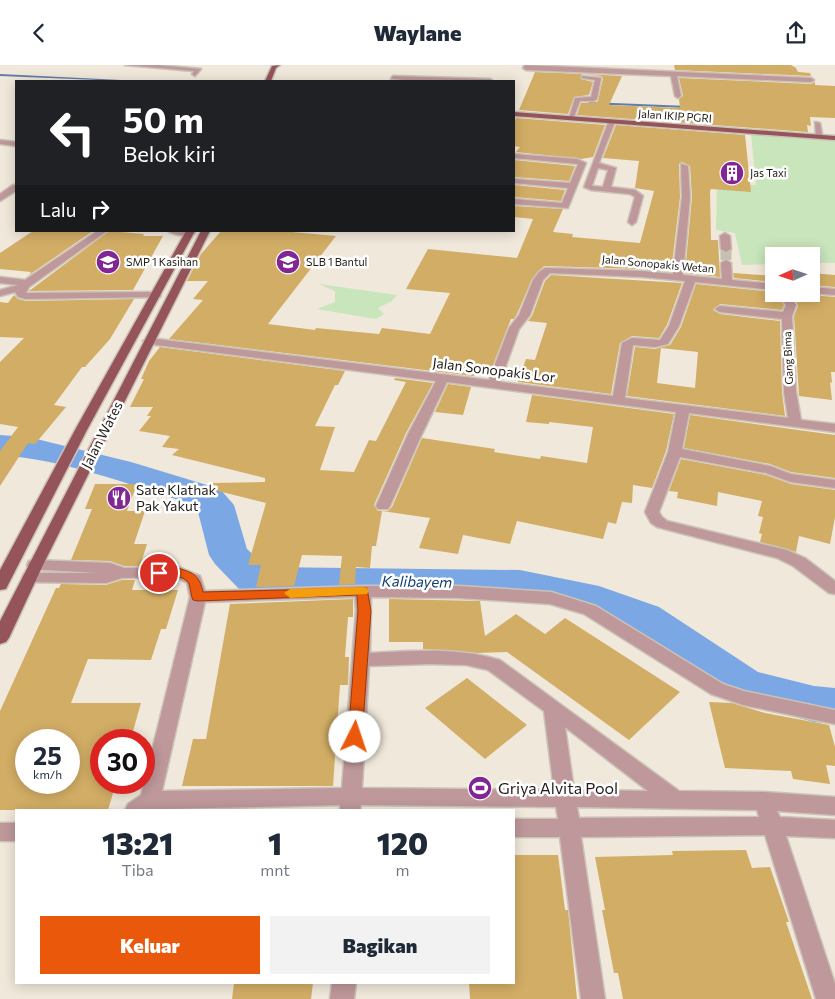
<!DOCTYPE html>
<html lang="id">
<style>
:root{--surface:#fff;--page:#f2f2f3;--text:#1f2937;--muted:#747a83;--accent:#ea580c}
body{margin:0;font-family:Commissioner,sans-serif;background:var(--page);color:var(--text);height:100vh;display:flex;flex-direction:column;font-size:19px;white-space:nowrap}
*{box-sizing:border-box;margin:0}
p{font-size:16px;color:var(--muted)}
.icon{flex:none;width:28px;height:28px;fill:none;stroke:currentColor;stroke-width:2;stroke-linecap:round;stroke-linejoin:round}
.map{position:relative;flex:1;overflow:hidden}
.panel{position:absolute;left:15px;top:744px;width:500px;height:175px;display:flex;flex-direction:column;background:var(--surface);border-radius:0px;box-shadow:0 2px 12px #0003}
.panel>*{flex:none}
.hud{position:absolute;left:15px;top:15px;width:500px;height:152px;border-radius:0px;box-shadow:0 2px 12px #0003;background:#202124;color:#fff;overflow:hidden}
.needle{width:32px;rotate:267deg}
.buttons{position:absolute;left:765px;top:182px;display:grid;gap:10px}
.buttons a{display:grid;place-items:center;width:55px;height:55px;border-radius:0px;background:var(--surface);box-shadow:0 2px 12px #0003;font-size:25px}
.speed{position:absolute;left:15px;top:664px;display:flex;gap:10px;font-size:25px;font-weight:700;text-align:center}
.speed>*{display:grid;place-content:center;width:65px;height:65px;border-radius:50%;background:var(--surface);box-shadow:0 2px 12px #0003;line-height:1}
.speed small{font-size:12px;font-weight:400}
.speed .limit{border:8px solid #d22;background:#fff;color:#111}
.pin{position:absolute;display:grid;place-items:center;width:42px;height:42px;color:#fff;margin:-21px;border:2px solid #fff;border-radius:50%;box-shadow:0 1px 5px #0007}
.me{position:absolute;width:55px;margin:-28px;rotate:4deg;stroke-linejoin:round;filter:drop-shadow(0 0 4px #0008)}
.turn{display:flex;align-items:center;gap:18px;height:105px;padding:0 25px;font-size:22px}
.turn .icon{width:65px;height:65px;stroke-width:2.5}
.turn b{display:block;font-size:35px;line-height:42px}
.then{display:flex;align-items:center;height:48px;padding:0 25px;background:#0003;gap:10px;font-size:19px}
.eta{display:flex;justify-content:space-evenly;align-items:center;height:85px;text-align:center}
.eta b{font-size:30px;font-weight:800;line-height:35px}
.action{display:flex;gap:10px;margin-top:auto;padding:10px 25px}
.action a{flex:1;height:58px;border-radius:0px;background:var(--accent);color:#fff;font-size:20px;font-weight:800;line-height:58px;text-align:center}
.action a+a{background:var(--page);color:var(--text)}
header{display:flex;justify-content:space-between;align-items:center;height:65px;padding:0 25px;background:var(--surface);font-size:22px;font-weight:800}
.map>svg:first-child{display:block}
</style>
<header><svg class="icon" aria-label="back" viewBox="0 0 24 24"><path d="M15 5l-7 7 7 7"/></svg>Waylane<svg class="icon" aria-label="share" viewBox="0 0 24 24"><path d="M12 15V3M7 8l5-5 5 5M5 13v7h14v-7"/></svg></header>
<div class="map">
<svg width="835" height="934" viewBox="0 0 835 934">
<rect width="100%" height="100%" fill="#f0e8da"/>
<path fill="#c9e5bc" d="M 751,68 L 835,73 L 835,198 L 811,198 L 811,191 L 774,191 L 774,199 L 742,200 L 735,168 L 716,165 L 717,118 L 756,120 Z
M 319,219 L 397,230 L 392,236 L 378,243 L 384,249 L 376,254 L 317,244 L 335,237 L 335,226 Z"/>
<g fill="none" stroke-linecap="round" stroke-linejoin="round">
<path fill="#607ea7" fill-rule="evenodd" d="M 0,9 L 121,15 L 122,16 L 0,11 Z
M 589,37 L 688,41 L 689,42 L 688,43 L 588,39 Z"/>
<path fill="#7ba8e4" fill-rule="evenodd" d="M 0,370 L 28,372 L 131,397 L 220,424 L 234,440 L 247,484 L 266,502 L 520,505 L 599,521 L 659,542 L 758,607 L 814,621 L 835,623 L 835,659 L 814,657 L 727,634 L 629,564 L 590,548 L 520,533 L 290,531 L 255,529 L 240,525 L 215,499 L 209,490 L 197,443 L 194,440 C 131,420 66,395 0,390 Z"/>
</g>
<path fill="#d2ad65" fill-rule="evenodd" d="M 674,0 L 791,0 L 796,3 L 798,7 L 810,8 L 811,11 L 675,5 Z
M 535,7 L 582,9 L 581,14 L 593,17 L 589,30 L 574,32 L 568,49 L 519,45 Z
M 583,9 L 622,11 L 609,40 L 680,43 L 679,34 L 683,31 L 679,13 L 811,19 L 815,17 L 815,20 L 835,21 L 835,53 L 810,52 L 811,61 L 807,60 L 808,67 L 577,50 L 581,38 L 594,38 L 598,36 L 603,13 L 601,11 Z
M 516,53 L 605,60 L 593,92 L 581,94 L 516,87 L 520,82 L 514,81 L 514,57 Z
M 616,60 L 745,70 L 751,127 L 711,124 L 710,126 L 711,175 L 718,175 L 720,212 L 685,208 L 692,132 L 690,101 L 682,97 L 679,99 L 680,132 L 671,207 L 642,204 L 544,201 L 532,214 L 517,249 L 514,254 L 511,254 L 491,305 L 477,303 L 474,311 L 169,274 L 203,235 L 193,234 L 208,216 L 187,216 L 201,189 L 221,166 L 281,166 L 336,171 L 268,259 L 315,265 L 316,263 L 379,269 L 382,263 L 430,269 L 450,228 L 406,224 L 428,184 L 517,193 L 533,154 L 514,152 L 514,141 L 563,144 L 553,167 L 573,169 L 572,172 L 640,178 L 654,126 L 635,123 L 639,96 L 603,93 Z
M 514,95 L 575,101 L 569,116 L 514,112 Z
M 514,120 L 565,125 L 561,136 L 514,132 Z
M 33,166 L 93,166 L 29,210 L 31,207 L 0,204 L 0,188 Z
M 109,166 L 144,169 L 143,171 L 163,171 L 133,225 L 29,226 Z
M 733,208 L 774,211 L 774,217 L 734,213 Z
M 811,208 L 835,210 L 835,222 L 811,220 Z
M 551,210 L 682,218 L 667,260 L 659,273 L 632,271 L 620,278 L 611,329 L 518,317 L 526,294 L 535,295 L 547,258 L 528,256 L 532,251 L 545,216 Z
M 696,219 L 774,227 L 774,229 L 781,230 L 784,240 L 782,245 L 720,239 L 713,245 L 720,249 L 780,256 L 782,327 L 785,351 L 627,331 L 635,282 L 655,284 L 670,280 L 681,262 ZM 661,283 L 698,287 L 695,323 L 657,318 Z
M 14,230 L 18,234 L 26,236 L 134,234 L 110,274 L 85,302 L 82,302 L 54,340 L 66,342 L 35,379 L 28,378 L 0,421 L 0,386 L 18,362 L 0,359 L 0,297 L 24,273 L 0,272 L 0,237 L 8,238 Z
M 811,230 L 835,232 L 835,307 L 831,307 L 832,318 L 830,317 L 832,335 L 799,331 L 794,251 L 798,241 L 795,232 L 811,233 Z
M 160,282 L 345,306 L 338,320 L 335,320 L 315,361 L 335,362 L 320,405 L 354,407 L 369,375 L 376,376 L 406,317 L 394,315 L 395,313 L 433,318 L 406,368 L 374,440 L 378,446 L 388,446 L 392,442 L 422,373 L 495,384 L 494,387 L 540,394 L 541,391 L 587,398 L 593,362 L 549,357 L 549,359 L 526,357 L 532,330 L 674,349 L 666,386 L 652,423 L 633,420 L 632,438 L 622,437 L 616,459 L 608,457 L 603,474 L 517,456 L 510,479 L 463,470 L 458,489 L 419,483 L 430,453 L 382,446 L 376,481 L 372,481 L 370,503 L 356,502 L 355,519 L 339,520 L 342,491 L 302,490 L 294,521 L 256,522 L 261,500 L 248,500 L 266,438 L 210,424 L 211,418 L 265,417 L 265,413 L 172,390 L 179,384 L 162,382 L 170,371 L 139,366 L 151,351 L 147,351 L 153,342 L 130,342 L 144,314 L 141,314 L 149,296 Z
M 448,319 L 471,322 L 463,350 L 435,347 Z
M 690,350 L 835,370 L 835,413 L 791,407 L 770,399 L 684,383 Z
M 681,394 L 766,410 L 791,419 L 835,425 L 835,452 L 830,479 L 799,471 L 796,487 L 760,477 L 762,469 L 759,468 L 763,452 L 758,451 L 762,436 L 718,427 L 717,441 L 677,433 L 678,427 L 669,426 Z
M 95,419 L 137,419 L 127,446 L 145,446 L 134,479 L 147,479 L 140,501 L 124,501 L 110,496 L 71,495 L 92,444 L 85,444 Z
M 122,515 L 135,515 L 132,525 L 178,525 L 166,564 L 161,564 L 151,595 L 88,594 L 71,638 L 141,638 L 133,666 L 129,666 L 126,675 L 101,675 L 101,718 L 116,718 L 108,745 L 0,745 L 0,646 L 56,523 L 59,523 L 61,519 L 106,520 ZM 26,675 L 69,675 L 69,718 L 26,718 Z
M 353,534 L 353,552 L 348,552 L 345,592 L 349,592 L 348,620 L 340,620 L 333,721 L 182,721 L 193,674 L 206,674 L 230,539 Z
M 389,534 L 480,536 L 485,571 L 516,549 L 545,569 L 565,553 L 680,627 L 629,675 L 507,587 L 477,588 L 423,584 L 423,577 L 389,577 Z
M 467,613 L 527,660 L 485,694 L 425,643 Z
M 709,637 L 732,638 L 765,648 L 829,660 L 835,682 L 835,701 L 826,700 L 830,719 L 793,714 L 791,706 L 725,703 Z
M 746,785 L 752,803 L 770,802 L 789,857 L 786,857 L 812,934 L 623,934 L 618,908 L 614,908 L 602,845 L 605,845 L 595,792 L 673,790 L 672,786 Z
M 514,790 L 558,790 L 565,845 L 568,845 L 577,934 L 470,934 L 469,918 L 514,918 Z
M 234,918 L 313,918 L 311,934 L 232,934 Z"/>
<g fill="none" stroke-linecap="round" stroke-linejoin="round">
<path stroke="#c6bfb3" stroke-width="11" stroke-dasharray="11 5" stroke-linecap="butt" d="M 726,184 L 726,198"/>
<g stroke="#cbc3b7" stroke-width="3">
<path id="minor" d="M 125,0 L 158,0 L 201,4 L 195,11 L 192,9 L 194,6 Z
M 525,0 L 811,13 L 814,15 L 811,17 L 677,11 L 681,31 L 678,33 L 675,31 L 671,11 L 526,5 L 523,3 Z
M 393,11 L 490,14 L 493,16 L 417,16 L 391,14 Z
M 582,11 L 601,13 L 597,34 L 594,36 L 580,36 L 574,52 L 569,53 L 575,33 L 591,32 L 595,15 L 582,13 Z
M 609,55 L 613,55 L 615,57 L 599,98 L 616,103 L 611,122 L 635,125 L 643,131 L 636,157 L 632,160 L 628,157 L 635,132 L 630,129 L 591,125 L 584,122 ZM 598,103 L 608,105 L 603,122 L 592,121 Z
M 815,57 L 820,58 L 823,74 L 816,72 Z
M 0,75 L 16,77 L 16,81 L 0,79 Z
M 514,89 L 577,94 L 586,98 L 568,143 L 514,139 L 514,134 L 562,138 L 568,123 L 514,118 L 514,114 L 570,118 L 578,99 L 514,93 Z
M 681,99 L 688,101 L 690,132 L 683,210 L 722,214 L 721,198 L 726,195 L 731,198 L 732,215 L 774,219 L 774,225 L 695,217 L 679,261 L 668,279 L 655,282 L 633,280 L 625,333 L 788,353 L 784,327 L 782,254 L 720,247 L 715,244 L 720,241 L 783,247 L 786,240 L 783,236 L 783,229 L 793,229 L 793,236 L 796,240 L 792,251 L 796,327 L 801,355 L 835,359 L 835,367 L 689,348 L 682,384 L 770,401 L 791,409 L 835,415 L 835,423 L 791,417 L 766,408 L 680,392 L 659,447 L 662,452 L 667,456 L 787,485 L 805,493 L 835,516 L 835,529 L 829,528 L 793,501 L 777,493 L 657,462 L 651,458 L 645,447 L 668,387 L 676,347 L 447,317 L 422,369 L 390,441 L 388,444 L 378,444 L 376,441 L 408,369 L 436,316 L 149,279 L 143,276 L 149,273 L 489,315 L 509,263 L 519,250 L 533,215 L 539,207 L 545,203 L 642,206 L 673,209 L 682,132 ZM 550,208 L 642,212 L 685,216 L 669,261 L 660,275 L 632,273 L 622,278 L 613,331 L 500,317 L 519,264 L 530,250 L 543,215 Z
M 13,120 L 16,120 L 16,126 L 0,136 L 0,129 Z
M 97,166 L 107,166 L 29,222 L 26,228 L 156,227 L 161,230 L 160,232 L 26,234 L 18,232 L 15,227 L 0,231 L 0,225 L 18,220 L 0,218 L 0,212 L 25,215 Z
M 168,166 L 193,166 L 195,168 C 189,173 174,170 168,166 Z
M 725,168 L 730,171 L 731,184 L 726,187 L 721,184 L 720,171 Z
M 811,222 L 835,224 L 835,230 L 811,228 Z
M 35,495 L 110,498 L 124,503 L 178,502 L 200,511 L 205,526 L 363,521 L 459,521 L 551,527 L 596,541 L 723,619 L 744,626 L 835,645 L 835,659 L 743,640 L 711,629 L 584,549 L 550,539 L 459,533 L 371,532 L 370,588 C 414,586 457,582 500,595 L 679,726 L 764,727 L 835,732 L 835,750 L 777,746 L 780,752 L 835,755 L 835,773 L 786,771 L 835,919 L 835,934 L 816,934 L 765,770 L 581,772 L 605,934 L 581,934 L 560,772 L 514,772 L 514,754 L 558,754 L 556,742 L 361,740 L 360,745 L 340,745 L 340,740 L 125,745 L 128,739 L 141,730 L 190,532 L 187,518 L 176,512 L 122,513 L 106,518 L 24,517 L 22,513 L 24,509 L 30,508 L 98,508 L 29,504 L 27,500 L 29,496 ZM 355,532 L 356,546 L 342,723 L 162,726 L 205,537 ZM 429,599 L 466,600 L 488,605 L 544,646 L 554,725 L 362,723 L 369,601 ZM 565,662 L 648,726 L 574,725 ZM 577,742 L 757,745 L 759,752 L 579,753 Z
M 0,758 L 16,758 L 16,776 L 0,776 Z
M 332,918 L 356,918 L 354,934 L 330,934 Z"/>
</g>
<g stroke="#cbc3b7" stroke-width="3">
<path id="major" d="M 280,0 L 276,3 L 271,16 L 265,16 L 272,1 Z
M 514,47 L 835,71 L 835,75 L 514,51 Z
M 186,166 L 195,166 L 87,365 L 8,520 L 6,524 L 0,525 L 0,505 L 75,365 Z
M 201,166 L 210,166 L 43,500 L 9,573 L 6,577 L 0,579 L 0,556 Z"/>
</g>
<use href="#minor" fill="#be989a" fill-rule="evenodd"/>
<use href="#major" fill="#94545a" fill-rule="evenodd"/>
</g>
<path fill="#ea580c" stroke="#983908" d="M 178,503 C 194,508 199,510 203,527 L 367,523 L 371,546 L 362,672 L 360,677 L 355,678 L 350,677 L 348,672 L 358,546 L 357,530 L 198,536 L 193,535 C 190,529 191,520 187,516 C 177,506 161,517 153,508 L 159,504 Z"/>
<path fill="#f59e0b" d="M 363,522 L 367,523 L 369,526 L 367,529 L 290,533 L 284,528 L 290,524 Z"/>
<defs>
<g id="building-disc" transform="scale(1.25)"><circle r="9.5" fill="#822692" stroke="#fff"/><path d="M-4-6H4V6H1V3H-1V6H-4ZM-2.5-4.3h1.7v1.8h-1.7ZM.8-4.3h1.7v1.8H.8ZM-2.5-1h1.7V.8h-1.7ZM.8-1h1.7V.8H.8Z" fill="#fff"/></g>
<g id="school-disc" transform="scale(1.25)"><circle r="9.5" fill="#822692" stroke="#fff"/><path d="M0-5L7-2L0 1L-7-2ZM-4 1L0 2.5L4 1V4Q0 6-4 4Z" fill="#fff"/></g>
<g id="restaurant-disc" transform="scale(1.25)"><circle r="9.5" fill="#822692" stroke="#fff"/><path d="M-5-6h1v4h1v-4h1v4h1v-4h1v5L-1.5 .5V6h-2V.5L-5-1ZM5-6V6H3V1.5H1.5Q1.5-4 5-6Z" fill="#fff"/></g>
<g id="stadium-disc" transform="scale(1.25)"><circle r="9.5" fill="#822692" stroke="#fff"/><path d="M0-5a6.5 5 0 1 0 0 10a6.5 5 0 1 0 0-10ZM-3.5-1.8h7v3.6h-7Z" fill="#fff"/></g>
</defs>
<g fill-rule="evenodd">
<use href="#building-disc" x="732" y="108"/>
<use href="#school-disc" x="108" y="197"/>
<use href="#school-disc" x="288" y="197"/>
<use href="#restaurant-disc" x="119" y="433"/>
<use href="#stadium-disc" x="480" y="723"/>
</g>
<g text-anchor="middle" stroke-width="5" stroke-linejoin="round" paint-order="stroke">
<g font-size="11" fill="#201d18" stroke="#fff">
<text transform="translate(675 51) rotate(4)" y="4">Jalan IKIP PGRI</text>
<text transform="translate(658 199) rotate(5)" y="4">Jalan Sonopakis Wetan</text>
<text transform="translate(788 293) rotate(-92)" y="4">Gang Bima</text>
</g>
<g font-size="11" fill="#201d18" stroke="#fff" text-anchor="start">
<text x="750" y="112">Jas Taxi</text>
<text x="126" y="201">SMP 1 Kasihan</text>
<text x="306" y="201">SLB 1 Bantul</text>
</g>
<g font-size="14" fill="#201d18" stroke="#fff">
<text transform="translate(494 305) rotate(7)" y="5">Jalan Sonopakis Lor</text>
<text transform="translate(102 370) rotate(-63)" y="5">Jalan Wates</text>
</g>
<g font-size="14" fill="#201d18" stroke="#fff" text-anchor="start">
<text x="136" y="430">Sate Klathak<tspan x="136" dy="16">Pak Yakut</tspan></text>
</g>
<g font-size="15" font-style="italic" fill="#123d73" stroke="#fff">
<text transform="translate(417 517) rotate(1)" y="5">Kalibayem</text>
</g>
<g font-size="16" fill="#201d18" stroke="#fff" text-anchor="start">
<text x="498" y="729">Griya Alvita Pool</text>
</g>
</g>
</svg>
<div class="buttons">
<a><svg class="needle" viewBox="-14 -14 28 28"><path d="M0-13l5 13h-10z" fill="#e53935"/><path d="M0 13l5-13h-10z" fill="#747a83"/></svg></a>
</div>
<div class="speed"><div>25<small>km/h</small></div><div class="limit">30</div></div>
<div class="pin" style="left:159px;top:508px;background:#d93025"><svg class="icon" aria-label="arrive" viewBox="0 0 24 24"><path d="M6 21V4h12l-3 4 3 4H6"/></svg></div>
<svg class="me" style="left:355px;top:672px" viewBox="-20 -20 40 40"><circle r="19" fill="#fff"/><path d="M0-13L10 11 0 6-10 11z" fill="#ea580c"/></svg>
<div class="hud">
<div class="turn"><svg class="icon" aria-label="left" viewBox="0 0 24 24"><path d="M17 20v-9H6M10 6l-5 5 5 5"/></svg><div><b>50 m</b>Belok kiri</div></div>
<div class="then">Lalu<svg class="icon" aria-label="right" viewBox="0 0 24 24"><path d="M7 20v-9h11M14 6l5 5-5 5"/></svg></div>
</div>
<section class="panel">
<div class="eta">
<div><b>13:21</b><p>Tiba</p></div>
<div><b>1</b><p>mnt</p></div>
<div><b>120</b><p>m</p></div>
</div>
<div class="action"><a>Keluar</a><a>Bagikan</a></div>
</section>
</div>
